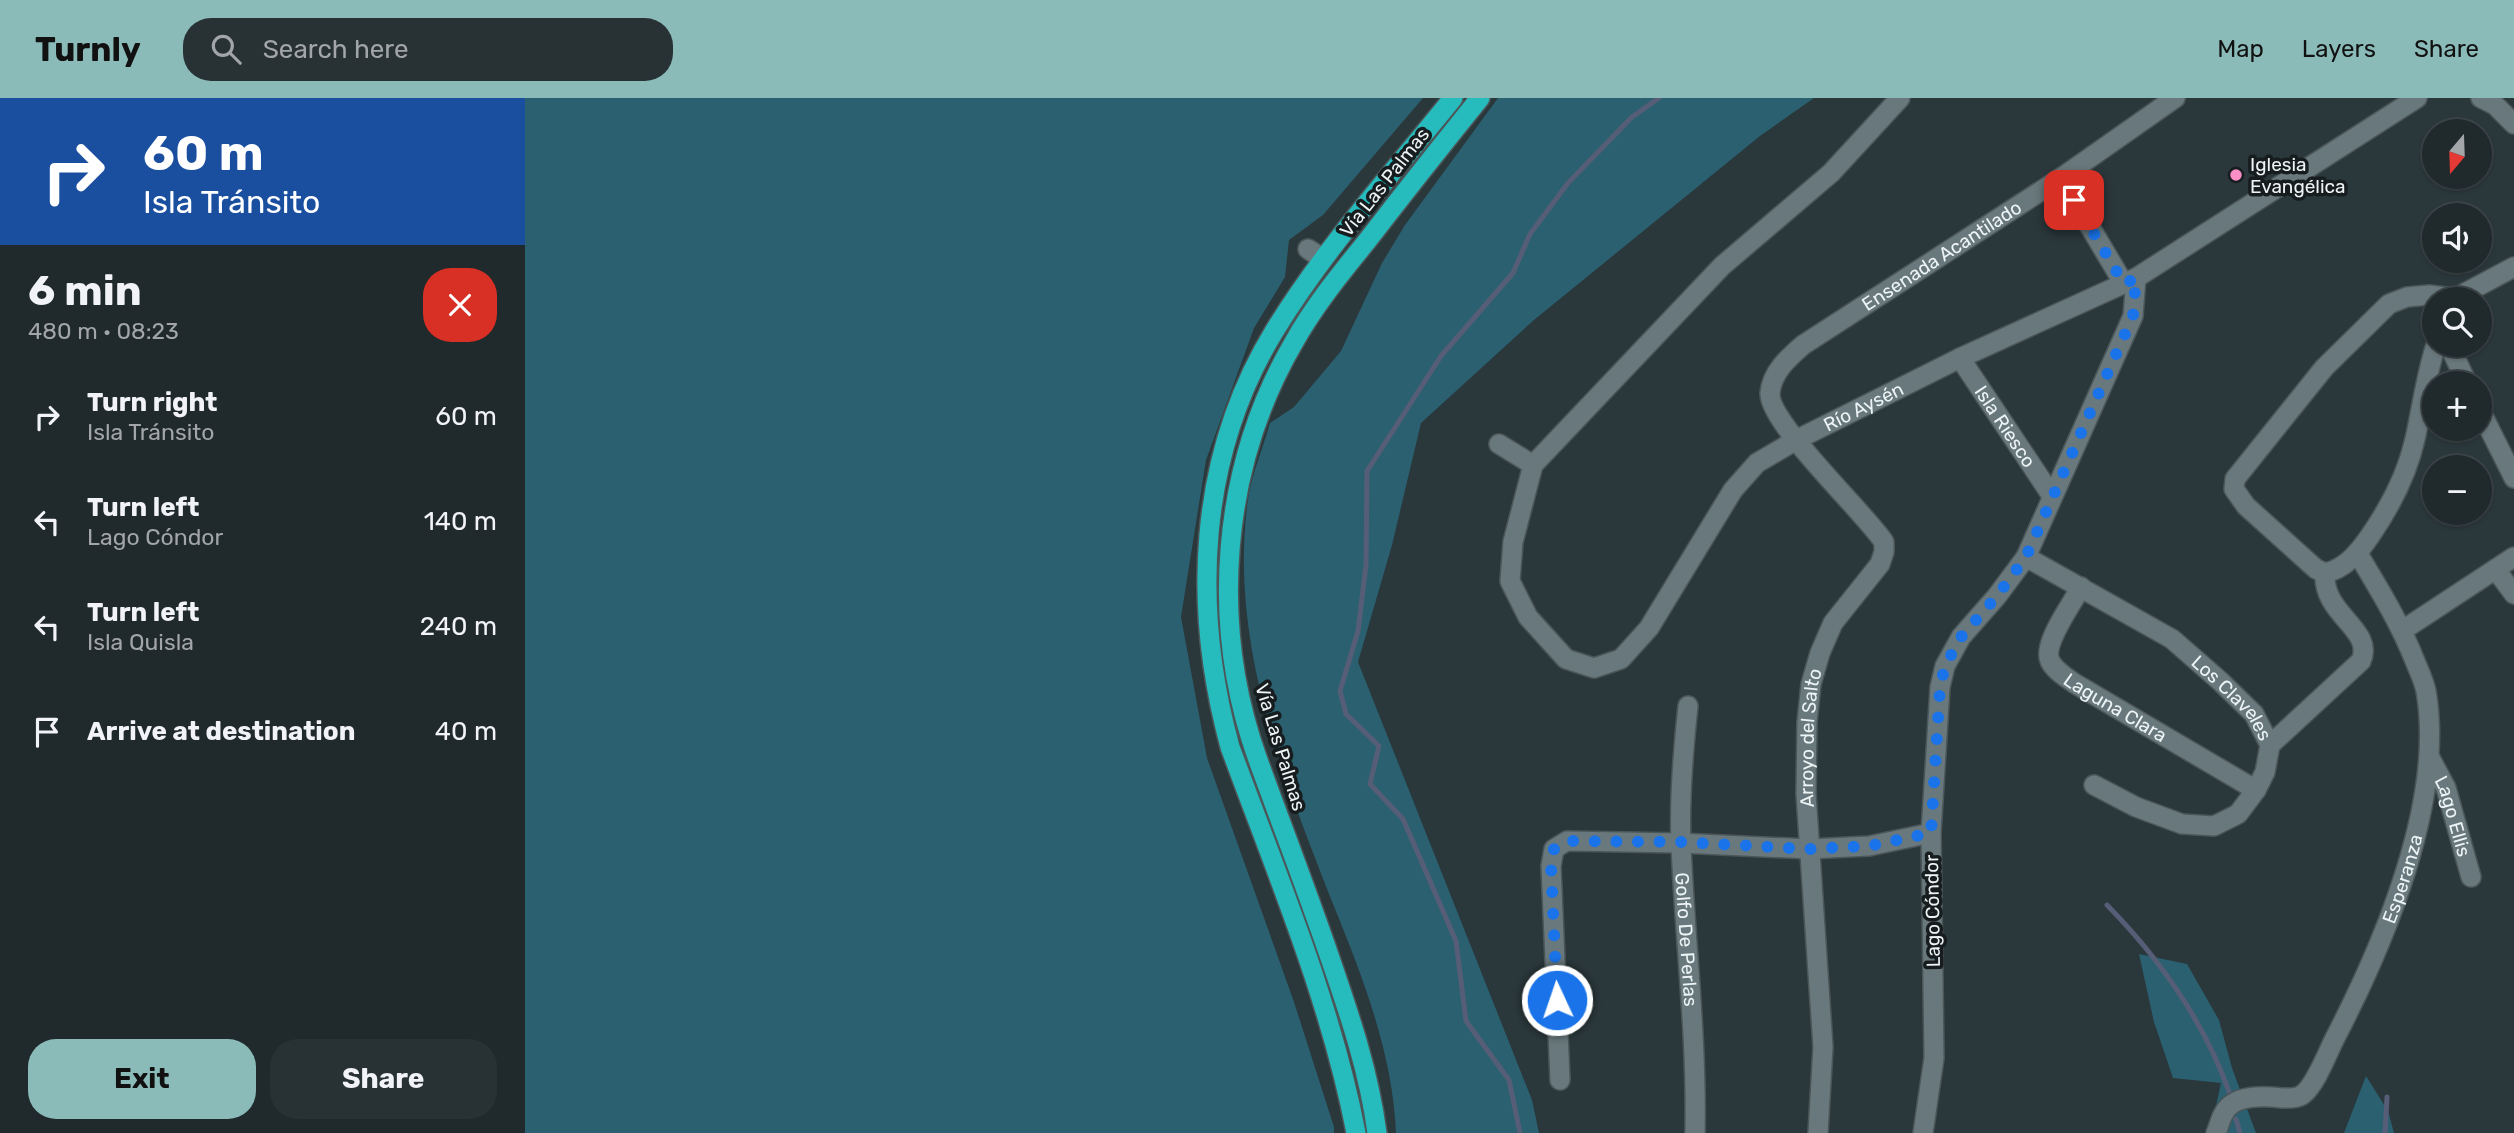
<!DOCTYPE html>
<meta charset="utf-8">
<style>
:root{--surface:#20292c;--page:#283134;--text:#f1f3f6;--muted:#a2a6a9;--line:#3d4548;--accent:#8bbbb9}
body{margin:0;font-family:Rubik,sans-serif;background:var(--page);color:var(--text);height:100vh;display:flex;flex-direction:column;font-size:26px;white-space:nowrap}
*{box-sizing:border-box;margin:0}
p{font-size:23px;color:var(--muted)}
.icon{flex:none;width:38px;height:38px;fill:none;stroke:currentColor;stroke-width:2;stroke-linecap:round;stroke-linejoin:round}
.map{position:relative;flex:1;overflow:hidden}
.details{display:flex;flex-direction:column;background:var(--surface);width:525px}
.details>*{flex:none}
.guide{background:#1a4fa0;color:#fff;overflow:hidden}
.needle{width:46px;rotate:199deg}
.tools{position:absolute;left:1897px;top:21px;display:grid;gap:14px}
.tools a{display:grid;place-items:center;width:70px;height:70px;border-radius:50%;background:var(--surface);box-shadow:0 2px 5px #0004,0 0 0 2px var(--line);font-size:35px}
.pin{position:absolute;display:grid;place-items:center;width:60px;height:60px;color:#fff;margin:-30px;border-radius:14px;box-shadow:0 4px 10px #0006}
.me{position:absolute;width:77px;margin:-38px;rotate:357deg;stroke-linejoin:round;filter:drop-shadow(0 0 5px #0008)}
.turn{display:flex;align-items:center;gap:24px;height:147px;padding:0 28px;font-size:32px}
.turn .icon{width:91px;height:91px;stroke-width:2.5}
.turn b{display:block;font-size:49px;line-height:60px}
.round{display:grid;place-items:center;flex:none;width:74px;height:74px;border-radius:28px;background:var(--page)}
.overview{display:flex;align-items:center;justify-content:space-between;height:119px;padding:0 28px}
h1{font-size:42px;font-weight:700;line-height:52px}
.button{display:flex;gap:14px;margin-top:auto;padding:14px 28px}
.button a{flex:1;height:80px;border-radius:28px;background:var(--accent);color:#111;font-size:28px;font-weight:700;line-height:80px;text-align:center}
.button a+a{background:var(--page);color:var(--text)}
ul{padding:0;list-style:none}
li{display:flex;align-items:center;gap:21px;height:105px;padding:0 28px}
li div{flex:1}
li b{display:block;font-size:26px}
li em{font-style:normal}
header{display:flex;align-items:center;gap:42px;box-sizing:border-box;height:98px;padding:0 35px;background:var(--accent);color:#111}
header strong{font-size:33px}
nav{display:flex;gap:38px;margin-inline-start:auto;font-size:24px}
.search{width:490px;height:63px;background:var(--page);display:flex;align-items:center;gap:18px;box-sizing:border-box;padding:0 24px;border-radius:28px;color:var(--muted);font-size:26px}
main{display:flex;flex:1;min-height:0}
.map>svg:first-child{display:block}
</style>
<header>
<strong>Turnly</strong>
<div class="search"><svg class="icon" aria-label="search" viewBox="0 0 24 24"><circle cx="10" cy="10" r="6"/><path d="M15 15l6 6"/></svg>Search here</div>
<nav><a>Map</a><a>Layers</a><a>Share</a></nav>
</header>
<main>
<section class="details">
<div class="guide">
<div class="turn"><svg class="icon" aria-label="right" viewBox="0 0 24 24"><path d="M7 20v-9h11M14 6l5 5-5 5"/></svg><div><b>60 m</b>Isla Tránsito</div></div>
</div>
<div class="overview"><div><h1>6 min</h1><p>480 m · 08:23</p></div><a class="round" style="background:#d93025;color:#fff"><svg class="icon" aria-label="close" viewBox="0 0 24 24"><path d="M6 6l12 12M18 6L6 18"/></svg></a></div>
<ul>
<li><svg class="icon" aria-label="right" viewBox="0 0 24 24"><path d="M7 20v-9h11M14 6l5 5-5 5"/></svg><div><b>Turn right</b><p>Isla Tránsito</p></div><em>60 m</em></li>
<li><svg class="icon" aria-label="left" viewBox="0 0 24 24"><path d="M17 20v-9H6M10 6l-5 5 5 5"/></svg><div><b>Turn left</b><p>Lago Cóndor</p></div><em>140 m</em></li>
<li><svg class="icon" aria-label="left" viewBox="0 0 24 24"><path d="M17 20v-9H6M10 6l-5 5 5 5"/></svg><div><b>Turn left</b><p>Isla Quisla</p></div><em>240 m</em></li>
<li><svg class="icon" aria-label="arrive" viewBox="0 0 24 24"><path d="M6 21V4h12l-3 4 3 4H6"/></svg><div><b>Arrive at destination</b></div><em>40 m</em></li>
</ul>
<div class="button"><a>Exit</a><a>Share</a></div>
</section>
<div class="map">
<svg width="1989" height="1035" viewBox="0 0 1989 1035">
<rect width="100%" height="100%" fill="#2a373b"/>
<path fill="#2b6070" d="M 0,0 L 898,0 L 798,117 L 764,142 L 760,179 L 729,230 L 681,362 L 656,519 L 682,660 L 769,904 L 809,1029 L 809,1035 L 0,1035 Z
M 973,0 L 1289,0 L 1235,38 L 1009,222 L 896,325 L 867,447 L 833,564 L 1007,1002 L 1014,1035 L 871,1035 C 868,958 839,882 810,811 C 759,681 703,545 723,401 C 727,376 738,350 745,325 L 769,309 L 816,253 L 857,165 L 880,127 Z
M 1614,856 L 1662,866 L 1694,922 L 1707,970 L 1731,1035 L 1685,1035 L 1696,985 L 1648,980 L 1629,924 Z
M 1841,978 L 1863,1013 L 1869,1035 L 1819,1035 Z"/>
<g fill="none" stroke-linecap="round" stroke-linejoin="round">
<path stroke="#565e77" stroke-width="5" d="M 1582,807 C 1636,862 1681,927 1706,999
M 1711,1021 L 1715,1035
M 995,1035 L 984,982 L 941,923 L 931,843 L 878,721 L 845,686 L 854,648 L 821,616 L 815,593 L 833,533 L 841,467 L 842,373 L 916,258 L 988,175 L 1005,136 L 1043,85 L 1107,19 L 1134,0
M 1860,1035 L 1862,999"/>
<g stroke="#4b5659" stroke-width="22">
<g id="minor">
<path id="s1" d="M 1375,0 L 1306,75 L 1197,168 L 1008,367 L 988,444 L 985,483 L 1003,519 L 1041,561 L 1069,570 L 1096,561 L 1124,530 L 1208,392 L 1232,365 L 1271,342 L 1435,260 L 1611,180 L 1892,0"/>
<path d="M 1956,0 L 1970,7 L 1989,26"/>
<path d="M 1536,80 L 1599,186"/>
<path d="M 783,151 L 798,161"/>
<path d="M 1929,201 L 1989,169"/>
<path d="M 1924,247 L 1942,285"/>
<path id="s2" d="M 1435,260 L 1527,398"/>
<path d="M 1955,312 L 1989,380"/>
<path d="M 974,346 L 1008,367"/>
<path id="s3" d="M 1501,459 L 1647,541 L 1695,583 L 1729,616 L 1745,647 L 1740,674 L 1731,692 L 1713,716 L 1689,728 L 1657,726 L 1611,709 L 1569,687"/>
<path d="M 1971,472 L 1989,496"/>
<path d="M 1800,475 L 1791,471 L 1721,408 L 1709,391 L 1710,381 L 1799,270 L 1864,206 L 1882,199 L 1904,197 L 1929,200"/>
<path id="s4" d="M 1556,489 C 1547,506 1517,546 1525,563 C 1530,573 1541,579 1549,585 L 1731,692"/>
<path d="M 1878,532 L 1989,459"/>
<path id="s5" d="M 1163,608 C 1158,654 1154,701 1156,747 C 1160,843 1172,939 1170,1035"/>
<path d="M 1745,647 L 1836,563 C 1850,531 1797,517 1800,475 C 1820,471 1834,454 1845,438 C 1865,409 1882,377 1890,341 C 1897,310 1901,277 1911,247"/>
<path id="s6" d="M 1905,660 L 1921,690 L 1946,779"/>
<path d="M 1035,982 L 1026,768 L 1029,751 L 1042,743 L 1155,745 L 1284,751 L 1344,748 L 1406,735"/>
<path id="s7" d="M 1293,1035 L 1298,949 L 1281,696 L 1282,624 L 1286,586 L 1295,555 L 1308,525 L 1355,466 L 1359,454 L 1359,444 C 1339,414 1243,324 1245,295 C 1247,274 1263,260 1278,247 L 1536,80 L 1650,0"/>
<path d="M 1398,1035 L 1409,960 L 1406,735 L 1415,589 L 1420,568 L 1436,539 L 1472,498 L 1501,459 L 1608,218 L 1611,180"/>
<path id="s8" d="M 1691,1035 C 1694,1029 1695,1021 1699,1015 C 1709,996 1739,998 1757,1000 C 1763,1000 1771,1001 1777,997 C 1790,988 1802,956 1809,942 C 1859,846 1920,702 1901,593 C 1899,583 1894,573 1890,563 C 1875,525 1854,491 1833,456"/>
</g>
</g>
<g stroke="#4b5659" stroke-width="22">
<path id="trunk" d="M 831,1035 C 806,904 751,774 705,649 C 667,510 672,359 750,232 C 801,149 867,76 928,0
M 852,1035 C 844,974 825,918 805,860 C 782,793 757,728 733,662 C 684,526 696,369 769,244 C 789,208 816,175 842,143 C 879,95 917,47 955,0"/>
</g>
<use href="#minor" stroke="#69787c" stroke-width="19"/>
<use href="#trunk" stroke="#26bbbd" stroke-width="19"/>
</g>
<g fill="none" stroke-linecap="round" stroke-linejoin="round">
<path stroke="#1a73e8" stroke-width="12" stroke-dasharray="0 21.6" d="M 1032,902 L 1026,768 L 1029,751 L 1042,743 L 1155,744 L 1284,751 L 1344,748 L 1406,735 L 1415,589 L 1420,568 L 1436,539 L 1472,498 L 1501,459 L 1608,218 L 1611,180 L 1599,186 L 1549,102"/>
</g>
<circle fill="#fa8fc8" stroke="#171d1f" stroke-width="2.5" cx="1711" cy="77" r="7"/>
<g text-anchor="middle" stroke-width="7" stroke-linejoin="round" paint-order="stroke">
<g font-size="19" fill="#ecf4f6" stroke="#171d1f" text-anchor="start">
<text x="1725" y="73">Iglesia<tspan x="1725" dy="22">Evangélica</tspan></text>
</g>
<g font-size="19" fill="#ecf4f6" stroke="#171d1f">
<text transform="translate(859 84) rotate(-52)" y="7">Vía Las Palmas</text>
<text dy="7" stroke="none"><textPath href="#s7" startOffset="1027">Ensenada Acantilado</textPath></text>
<text dy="7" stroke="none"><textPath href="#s1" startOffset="1153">Río Aysén</textPath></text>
<text dy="7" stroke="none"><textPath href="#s2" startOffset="82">Isla Riesco</textPath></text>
<text dy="7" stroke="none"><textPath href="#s3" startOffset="252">Los Claveles</textPath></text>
<text dy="7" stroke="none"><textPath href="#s4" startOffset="163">Laguna Clara</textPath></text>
<text dy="7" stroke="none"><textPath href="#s7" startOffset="396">Arroyo del Salto</textPath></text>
<text transform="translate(756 649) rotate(73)" y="7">Vía Las Palmas</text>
<text dy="7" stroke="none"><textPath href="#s6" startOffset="63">Lago Ellis</textPath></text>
<text dy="7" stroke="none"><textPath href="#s8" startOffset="345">Esperanza</textPath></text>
<text transform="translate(1407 813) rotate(-91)" y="7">Lago Cóndor</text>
<text dy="7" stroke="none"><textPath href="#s5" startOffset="234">Golfo De Perlas</textPath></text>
</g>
</g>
</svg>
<div class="tools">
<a><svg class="needle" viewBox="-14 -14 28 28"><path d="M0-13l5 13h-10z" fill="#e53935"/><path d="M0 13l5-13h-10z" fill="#a2a6a9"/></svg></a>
<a><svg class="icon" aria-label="sound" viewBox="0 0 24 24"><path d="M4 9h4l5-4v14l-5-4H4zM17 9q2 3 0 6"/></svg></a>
<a><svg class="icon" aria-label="search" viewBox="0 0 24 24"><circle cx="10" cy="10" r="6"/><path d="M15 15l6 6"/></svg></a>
<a>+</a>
<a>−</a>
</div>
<div class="pin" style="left:1549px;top:102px;background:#d93025"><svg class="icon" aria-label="arrive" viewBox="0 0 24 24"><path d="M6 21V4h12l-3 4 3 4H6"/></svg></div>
<svg class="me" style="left:1032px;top:902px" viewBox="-20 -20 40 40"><circle r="17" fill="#1a73e8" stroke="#fff" stroke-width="3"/><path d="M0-11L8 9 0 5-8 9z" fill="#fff"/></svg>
</div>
</main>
